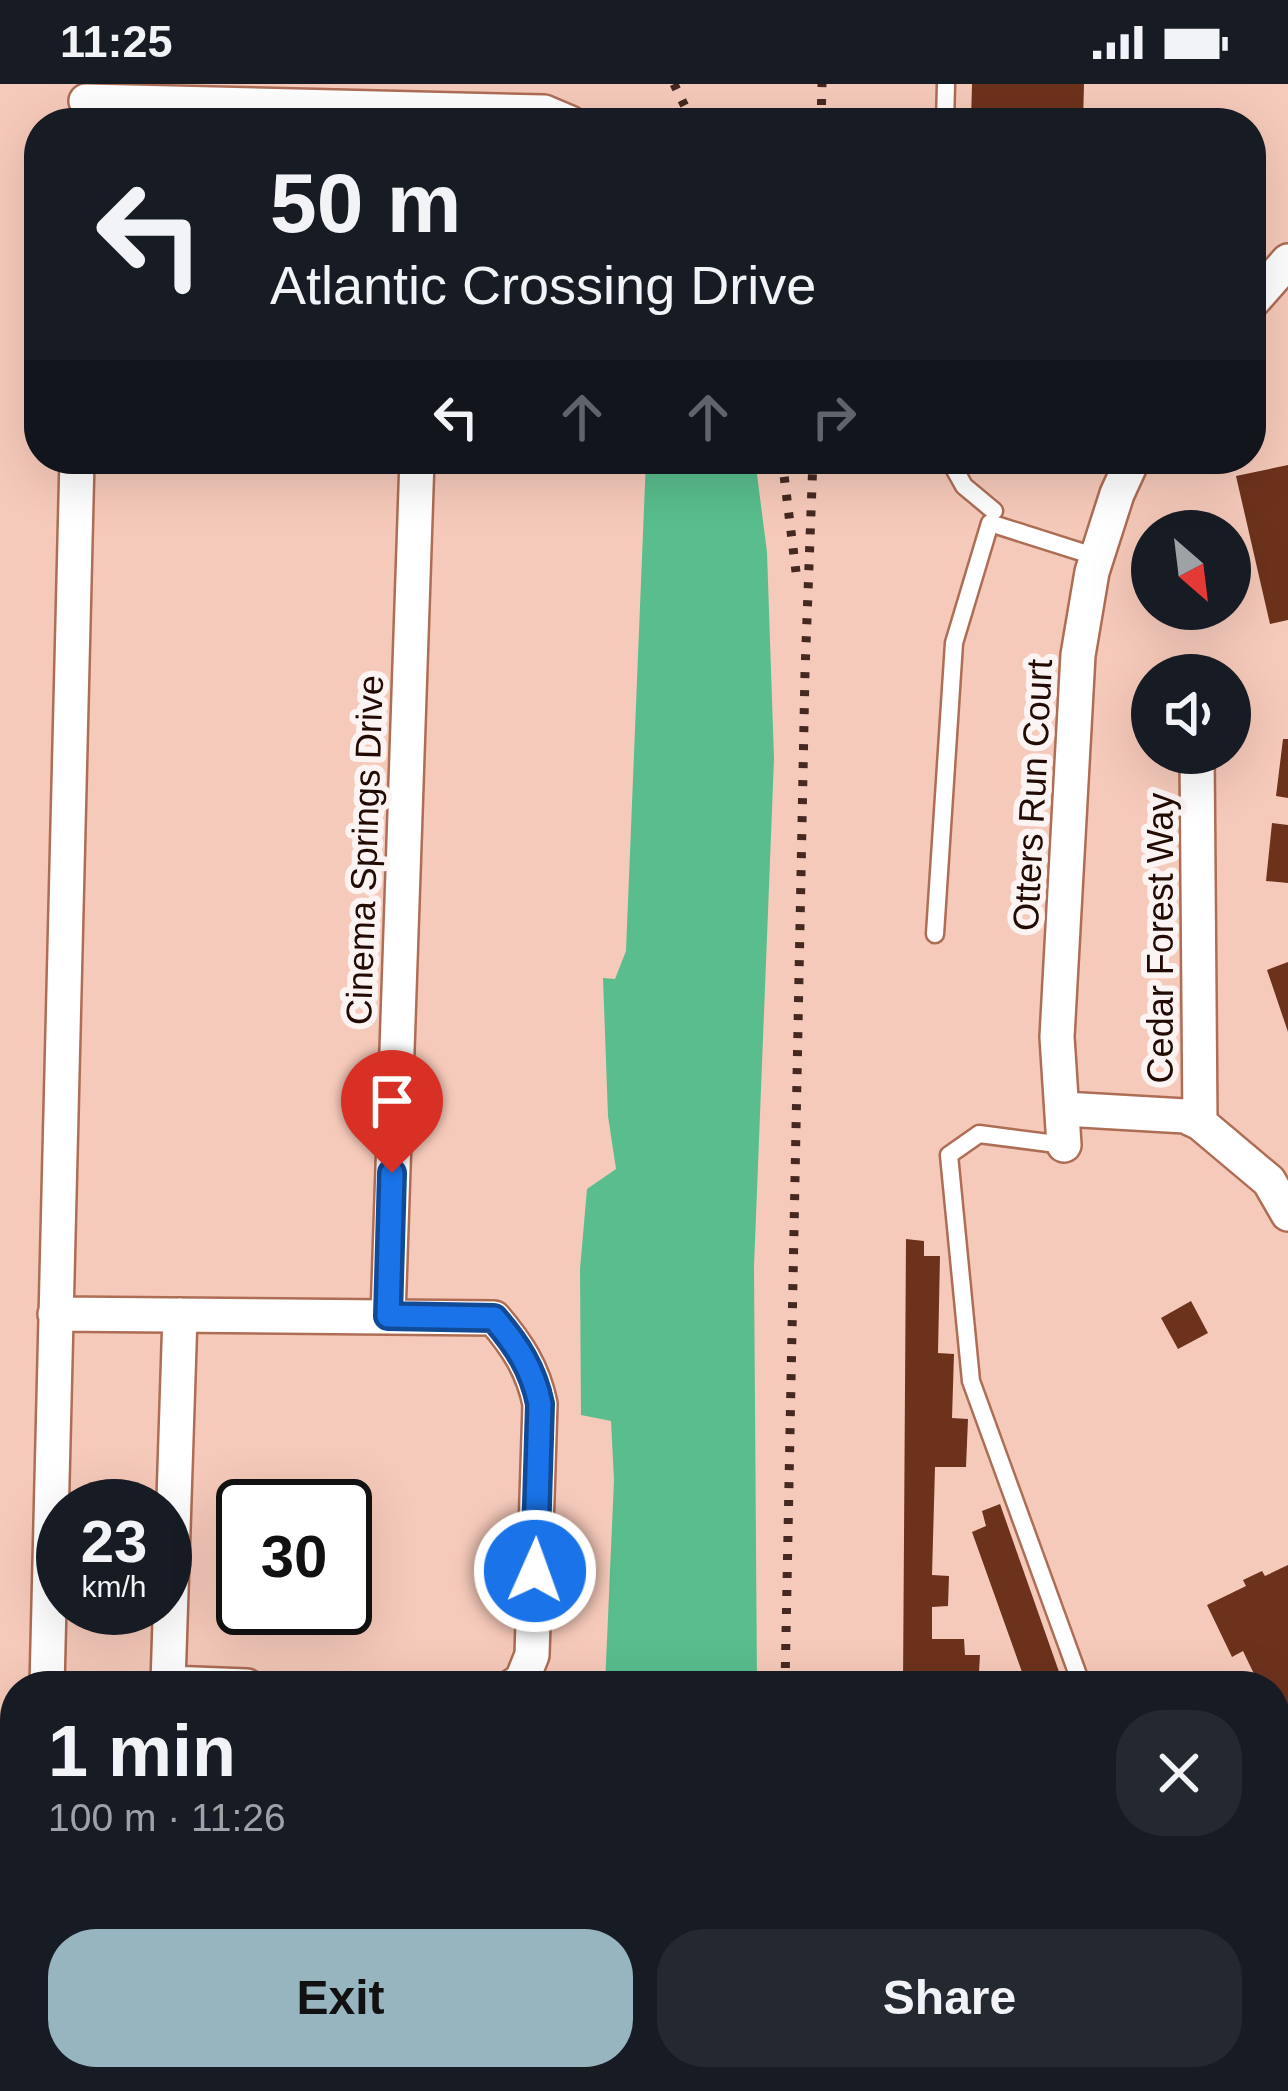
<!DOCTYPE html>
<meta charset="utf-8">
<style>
:root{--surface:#171b24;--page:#242831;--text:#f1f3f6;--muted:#9ea1a6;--accent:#97b5bf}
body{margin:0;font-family:Helvetica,sans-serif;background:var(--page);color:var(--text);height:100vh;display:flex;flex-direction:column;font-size:45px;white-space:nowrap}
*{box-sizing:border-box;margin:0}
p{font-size:39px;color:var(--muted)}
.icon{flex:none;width:66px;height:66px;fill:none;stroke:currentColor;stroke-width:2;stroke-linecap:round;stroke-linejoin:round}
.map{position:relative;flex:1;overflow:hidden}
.sheet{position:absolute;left:0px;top:1587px;width:1290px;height:420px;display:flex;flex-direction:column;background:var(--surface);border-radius:48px 48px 0 0;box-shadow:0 12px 48px #0002}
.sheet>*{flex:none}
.hud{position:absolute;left:24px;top:24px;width:1242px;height:366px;border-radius:48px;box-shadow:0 12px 48px #0002;background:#171b24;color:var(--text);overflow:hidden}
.needle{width:78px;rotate:152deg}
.fabs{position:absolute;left:1131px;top:426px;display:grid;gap:24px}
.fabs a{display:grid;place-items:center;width:120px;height:120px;border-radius:50%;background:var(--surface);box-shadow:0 12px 48px #0002;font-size:60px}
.speed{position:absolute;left:36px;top:1395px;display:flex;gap:24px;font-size:60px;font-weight:700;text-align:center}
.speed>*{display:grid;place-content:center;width:156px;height:156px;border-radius:50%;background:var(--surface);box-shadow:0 12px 48px #0002;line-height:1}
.speed small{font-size:30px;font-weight:400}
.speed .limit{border:6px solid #111;border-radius:18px;background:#fff;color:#111}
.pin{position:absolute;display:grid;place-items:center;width:102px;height:102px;color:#fff;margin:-123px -51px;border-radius:50% 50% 50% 0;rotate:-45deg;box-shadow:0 0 12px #0007}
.pin .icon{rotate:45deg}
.me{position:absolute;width:132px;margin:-66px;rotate:2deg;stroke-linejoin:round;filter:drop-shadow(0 0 9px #0008)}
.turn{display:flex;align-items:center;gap:42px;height:252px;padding:0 48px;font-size:54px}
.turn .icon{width:156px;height:156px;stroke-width:2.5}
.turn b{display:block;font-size:84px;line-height:102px}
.lanes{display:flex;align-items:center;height:114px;padding:0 48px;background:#0003;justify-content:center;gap:60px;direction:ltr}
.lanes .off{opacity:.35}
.round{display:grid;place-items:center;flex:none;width:126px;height:126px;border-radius:48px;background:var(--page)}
.summary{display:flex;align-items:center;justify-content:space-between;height:204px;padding:0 48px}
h1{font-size:72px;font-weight:700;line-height:90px}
.primary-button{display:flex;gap:24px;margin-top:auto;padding:24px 48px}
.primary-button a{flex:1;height:138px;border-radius:48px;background:var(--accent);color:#111;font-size:48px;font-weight:700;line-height:138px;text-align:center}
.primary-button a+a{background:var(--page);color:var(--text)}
.status{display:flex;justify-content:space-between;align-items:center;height:84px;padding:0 60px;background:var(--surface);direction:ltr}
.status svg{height:33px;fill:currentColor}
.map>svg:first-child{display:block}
</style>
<div class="status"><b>11:25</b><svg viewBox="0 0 49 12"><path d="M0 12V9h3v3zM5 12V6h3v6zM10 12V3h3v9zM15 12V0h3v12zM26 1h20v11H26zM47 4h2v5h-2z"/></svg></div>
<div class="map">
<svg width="1288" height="2007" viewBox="0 0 1288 2007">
<rect width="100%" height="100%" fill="#f6caba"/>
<path fill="#59bd8d" d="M 646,375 L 755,375 L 767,468 L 774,675 L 754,1183 L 757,1602 L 605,1602 L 614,1396 L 611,1337 L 581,1331 L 580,1185 L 587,1105 L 616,1085 L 608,1032 L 603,894 L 615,895 L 626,867 Z"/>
<path fill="#6d321c" d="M 972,0 L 1084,0 L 1083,39 L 971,39 Z
M 1288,381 L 1288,536 L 1270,540 L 1236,392 Z
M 1283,655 L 1288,655 L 1288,714 L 1276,712 Z
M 1272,739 L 1288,741 L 1288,799 L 1266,797 Z
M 1288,878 L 1288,948 L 1267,886 Z
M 906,1155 L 924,1157 L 924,1172 L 940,1172 L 938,1269 L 954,1270 L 952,1334 L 968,1335 L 966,1383 L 935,1383 L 932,1491 L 949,1492 L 948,1522 L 932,1523 L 932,1555 L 964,1555 L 965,1571 L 980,1571 L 979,1588 L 932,1588 L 932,1602 L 903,1602 Z
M 1191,1217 L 1208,1249 L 1178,1265 L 1161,1234 Z
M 1000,1420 L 1064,1602 L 1027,1602 L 972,1448 L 986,1442 L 982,1427 Z
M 1288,1481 L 1288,1640 L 1275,1646 L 1275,1602 L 1244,1602 L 1243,1599 L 1255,1592 L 1243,1567 L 1232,1573 L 1207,1521 L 1246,1502 L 1243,1496 L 1262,1487 L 1265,1492 Z"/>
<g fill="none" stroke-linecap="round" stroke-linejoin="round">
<g stroke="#ae6d55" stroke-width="21">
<path id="lane" d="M 945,39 L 946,0
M 949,375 L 964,402 L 994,427
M 935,850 L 954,559 L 990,439 L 1097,473
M 1064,1061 L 979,1050 L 949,1071 L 971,1297 L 1082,1602"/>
</g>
<g stroke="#ae6d55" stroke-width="38">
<path id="street" d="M 86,17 L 544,28 L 570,39
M 1251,219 L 1288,177
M 1197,669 L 1200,1039 L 1269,1097 L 1288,1130
M 1064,1025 L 1185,1032 L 1200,1039
M 1064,1061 L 1057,953 L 1078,571 L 1092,488 L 1117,410 L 1133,375
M 55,1230 L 494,1234 C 517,1261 533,1285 540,1320 L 532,1571 L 522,1596 L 513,1602
M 180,1231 L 168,1599 L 247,1602
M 388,1232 L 417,375
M 47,1602 L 77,375"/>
</g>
<g stroke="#ae6d55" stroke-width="50">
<path id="secondary" d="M 0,1954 L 15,1958
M 470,1992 L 954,2007"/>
</g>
<use href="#lane" stroke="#fff" stroke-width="16"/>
<use href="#street" stroke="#fff" stroke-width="33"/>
<use href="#secondary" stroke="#fff" stroke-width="45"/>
<path stroke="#452921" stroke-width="9" stroke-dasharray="6 12" stroke-linecap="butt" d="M 674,0 L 693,39
M 821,39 L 822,0
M 782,375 L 796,488
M 785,1602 L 805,588 L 813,375
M 804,1992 L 805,2007"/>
</g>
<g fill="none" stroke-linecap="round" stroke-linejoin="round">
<g stroke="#114b97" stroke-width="30">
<path id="route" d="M 392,1089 L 388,1232 L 494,1234 C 517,1261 533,1285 540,1320 L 535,1487"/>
</g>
<use href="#route" stroke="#1a73e8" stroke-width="21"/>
</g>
<g text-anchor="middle" stroke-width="12" stroke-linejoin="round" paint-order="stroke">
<g font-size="36" fill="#230a03" stroke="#fcf4f2">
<text transform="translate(1032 711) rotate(-87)" y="13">Otters Run Court</text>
<text transform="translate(364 766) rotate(-88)" y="13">Cinema Springs Drive</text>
<text transform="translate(1160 854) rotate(-90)" y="13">Cedar Forest Way</text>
</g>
</g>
</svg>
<div class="fabs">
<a><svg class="needle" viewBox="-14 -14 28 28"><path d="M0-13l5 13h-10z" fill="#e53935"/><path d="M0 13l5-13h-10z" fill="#9ea1a6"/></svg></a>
<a><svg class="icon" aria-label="sound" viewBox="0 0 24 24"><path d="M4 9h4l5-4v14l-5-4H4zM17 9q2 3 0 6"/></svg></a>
</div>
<div class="speed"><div>23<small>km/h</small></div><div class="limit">30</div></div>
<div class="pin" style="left:392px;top:1089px;background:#d93025"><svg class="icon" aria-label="arrive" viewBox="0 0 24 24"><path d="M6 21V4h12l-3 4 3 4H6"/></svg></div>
<svg class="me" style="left:535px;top:1487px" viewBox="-20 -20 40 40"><circle r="17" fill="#1a73e8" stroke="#fff" stroke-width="3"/><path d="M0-11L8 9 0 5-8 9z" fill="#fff"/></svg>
<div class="hud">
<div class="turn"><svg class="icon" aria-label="left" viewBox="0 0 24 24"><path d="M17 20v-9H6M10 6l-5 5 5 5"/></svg><div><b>50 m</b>Atlantic Crossing Drive</div></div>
<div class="lanes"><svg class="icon" aria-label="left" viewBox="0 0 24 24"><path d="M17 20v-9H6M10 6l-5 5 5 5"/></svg><svg class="icon off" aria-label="ahead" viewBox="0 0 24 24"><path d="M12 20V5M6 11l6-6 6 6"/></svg><svg class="icon off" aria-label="ahead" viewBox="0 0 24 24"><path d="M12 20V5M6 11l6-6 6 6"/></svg><svg class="icon off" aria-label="right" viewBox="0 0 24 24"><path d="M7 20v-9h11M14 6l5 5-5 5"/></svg></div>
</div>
<section class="sheet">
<div class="summary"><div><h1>1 min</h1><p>100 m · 11:26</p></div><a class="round"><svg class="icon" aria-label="close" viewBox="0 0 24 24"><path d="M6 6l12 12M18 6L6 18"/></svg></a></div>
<div class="primary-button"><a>Exit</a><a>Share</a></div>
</section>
</div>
